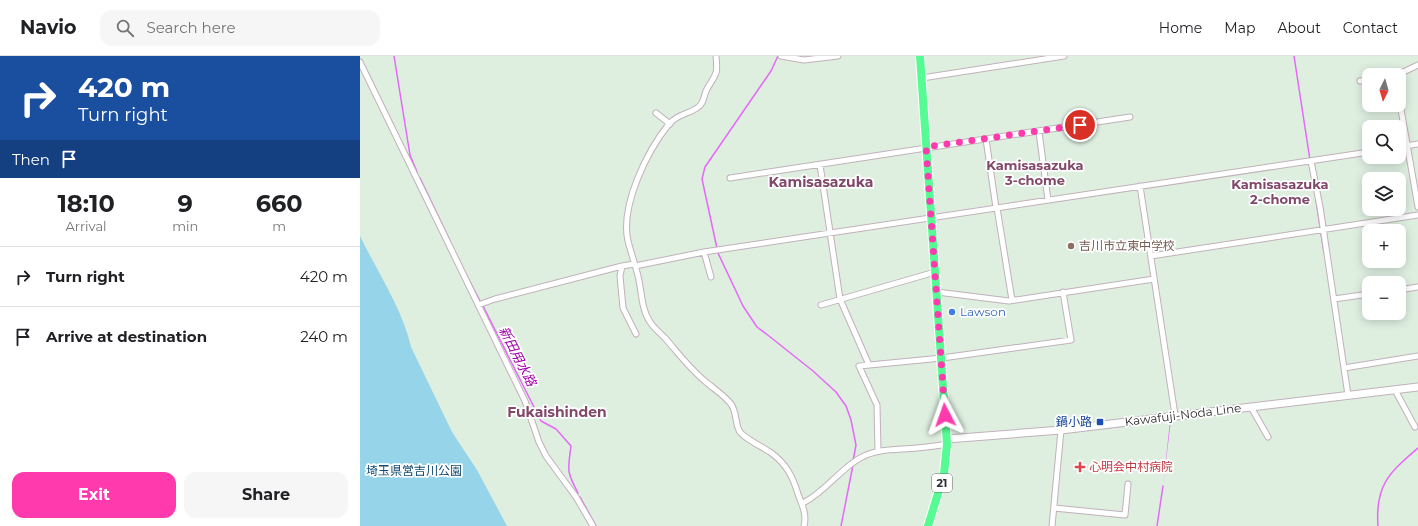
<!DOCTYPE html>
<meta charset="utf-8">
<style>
:root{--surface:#fff;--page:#f6f6f6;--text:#202124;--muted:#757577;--line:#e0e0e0;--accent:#ff3aad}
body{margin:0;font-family:Montserrat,"Noto Sans JP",sans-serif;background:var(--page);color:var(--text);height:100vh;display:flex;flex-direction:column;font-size:15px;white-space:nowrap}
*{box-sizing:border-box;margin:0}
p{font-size:13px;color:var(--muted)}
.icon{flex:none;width:22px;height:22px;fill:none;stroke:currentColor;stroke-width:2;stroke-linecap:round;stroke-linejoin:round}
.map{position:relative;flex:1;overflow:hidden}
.side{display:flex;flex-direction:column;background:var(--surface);width:360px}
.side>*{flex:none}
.guide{background:#1a4fa0;color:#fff;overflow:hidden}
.needle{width:26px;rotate:185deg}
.fabs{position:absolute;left:1002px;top:12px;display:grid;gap:8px}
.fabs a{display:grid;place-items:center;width:44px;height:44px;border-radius:8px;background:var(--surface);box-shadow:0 2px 10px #0003;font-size:20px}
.pin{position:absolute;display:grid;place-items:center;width:34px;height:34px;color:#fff;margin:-17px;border:2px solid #fff;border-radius:50%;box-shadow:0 1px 4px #0007}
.me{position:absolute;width:44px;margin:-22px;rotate:356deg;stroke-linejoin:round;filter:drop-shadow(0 0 3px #0008)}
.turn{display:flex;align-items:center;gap:14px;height:84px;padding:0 12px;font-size:18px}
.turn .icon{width:52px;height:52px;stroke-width:2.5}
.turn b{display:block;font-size:28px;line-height:34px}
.then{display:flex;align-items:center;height:38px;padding:0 12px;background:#0003;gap:8px;font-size:15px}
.eta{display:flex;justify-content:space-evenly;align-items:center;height:68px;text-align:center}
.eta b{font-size:24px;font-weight:700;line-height:28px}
.cta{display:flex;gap:8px;margin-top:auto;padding:8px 12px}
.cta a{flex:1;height:46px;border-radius:12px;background:var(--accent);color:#fff;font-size:16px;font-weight:700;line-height:46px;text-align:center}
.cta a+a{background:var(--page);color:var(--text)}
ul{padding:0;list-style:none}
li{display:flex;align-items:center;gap:12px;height:60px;padding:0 12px;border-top:1px solid var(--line)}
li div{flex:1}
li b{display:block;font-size:15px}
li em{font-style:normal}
header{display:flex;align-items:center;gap:24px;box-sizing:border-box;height:56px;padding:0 20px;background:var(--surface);border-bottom:1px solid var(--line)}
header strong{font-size:19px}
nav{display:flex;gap:22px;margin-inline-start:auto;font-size:14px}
.search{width:280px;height:36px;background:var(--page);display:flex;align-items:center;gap:10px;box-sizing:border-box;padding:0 14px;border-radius:12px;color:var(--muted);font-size:15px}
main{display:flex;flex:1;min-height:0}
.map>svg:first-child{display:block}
</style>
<header>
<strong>Navio</strong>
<div class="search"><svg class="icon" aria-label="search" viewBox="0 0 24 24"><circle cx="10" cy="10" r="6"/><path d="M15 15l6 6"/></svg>Search here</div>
<nav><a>Home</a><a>Map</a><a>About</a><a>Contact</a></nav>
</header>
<main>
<section class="side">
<div class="guide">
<div class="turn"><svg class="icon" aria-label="right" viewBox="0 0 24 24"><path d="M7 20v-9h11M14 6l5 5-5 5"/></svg><div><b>420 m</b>Turn right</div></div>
<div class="then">Then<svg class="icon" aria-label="arrive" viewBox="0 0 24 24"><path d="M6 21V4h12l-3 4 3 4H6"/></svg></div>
</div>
<div class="eta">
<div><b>18:10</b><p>Arrival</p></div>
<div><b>9</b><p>min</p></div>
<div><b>660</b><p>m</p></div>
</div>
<ul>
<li><svg class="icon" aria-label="right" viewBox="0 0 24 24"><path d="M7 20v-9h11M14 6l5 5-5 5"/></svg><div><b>Turn right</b></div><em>420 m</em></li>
<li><svg class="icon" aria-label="arrive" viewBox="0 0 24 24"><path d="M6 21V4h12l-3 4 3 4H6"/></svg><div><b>Arrive at destination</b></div><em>240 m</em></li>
</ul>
<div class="cta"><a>Exit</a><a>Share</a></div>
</section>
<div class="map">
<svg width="1058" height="470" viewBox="0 0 1058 470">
<rect width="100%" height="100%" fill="#deefe0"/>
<path fill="#96d4ea" d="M 0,180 C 17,215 43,254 51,291 L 92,376 L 117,414 L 147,470 L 0,470 Z"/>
<path fill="#e668f9" d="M 811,364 L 803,430 L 810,365 L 744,373 Z"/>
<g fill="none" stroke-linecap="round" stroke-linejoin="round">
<path stroke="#e668f9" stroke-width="1.5" d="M 34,0 L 50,99 L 57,116
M 418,0 L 411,15 L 345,111 L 342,123 L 358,197 L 383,250 L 397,271 L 409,280 L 453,315 L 476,336 L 486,350 L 491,364 L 496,389 L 493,405
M 934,0 L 950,104
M 60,122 L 90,185
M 956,144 L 964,197
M 98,203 L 120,245
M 123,250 L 181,365 L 196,373 L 211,390 C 208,414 206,415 218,437
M 220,441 L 236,470
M 481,470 L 493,409
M 797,470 L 803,430
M 1018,470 C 1015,429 1029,417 1058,392"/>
<g stroke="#c1b1ba" stroke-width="7">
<path id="minor" d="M 356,0 C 358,20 356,17 347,33 C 343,40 345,47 337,52 C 327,59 319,57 309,68 C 287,95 260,150 268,185 C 271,197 275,208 278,220 C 282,235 281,253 290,266 C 294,272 300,277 305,282 C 318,297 330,313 346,326 C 354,333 364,339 371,348 C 377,356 375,369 380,376 C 384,382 404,392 410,396 C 426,407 433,421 438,438 C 442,449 447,458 444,470
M 421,0 L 444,4 L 478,0
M 0,6 L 165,345 L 179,386 L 186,400 L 216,441 L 233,470
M 1037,19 L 1058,9
M 562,22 L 704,0
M 1000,25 L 1009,24
M 1039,42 L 1058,151
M 296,57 L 310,68
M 679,76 L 688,144
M 626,83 L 636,152
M 1039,91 L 1058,88
M 951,105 L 960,151 L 988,339
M 460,109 L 480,243 L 509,309
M 370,122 L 770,61
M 780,130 L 815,359
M 637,152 L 652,244
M 344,196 L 351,221
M 791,200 L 1058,159
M 262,210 L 260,220 L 263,252 L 276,278
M 275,210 L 344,196 L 1009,96
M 1039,234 L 1058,231
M 577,236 L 649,245 L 794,223
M 974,243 L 1009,238
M 118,249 L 135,243 L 262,210 L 274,208
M 461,249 L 575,216
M 984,312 L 1058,300
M 1035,334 L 1055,371
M 891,351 L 908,381
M 518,395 L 517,349 L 499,310 L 582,302 L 711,284 L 703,236
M 443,447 C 465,436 479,414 500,402 C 517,392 538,394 557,392 C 567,391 577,390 587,388
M 694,452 L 765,459 L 768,428
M 692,470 L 701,374"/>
</g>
<g stroke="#c1b1ba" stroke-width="9">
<path id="secondary" d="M 587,383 L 701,374 L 1058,331"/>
</g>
<g stroke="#fff" stroke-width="10">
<path id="primary" d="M 560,0 L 587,388 L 584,418 L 568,470"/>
</g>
<use href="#minor" stroke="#fff" stroke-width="5"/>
<use href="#secondary" stroke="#fff" stroke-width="7"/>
<use href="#primary" stroke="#55fc93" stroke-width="8"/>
</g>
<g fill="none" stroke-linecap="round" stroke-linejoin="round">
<path stroke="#ff3aad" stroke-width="7" stroke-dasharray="0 12.6" d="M 585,359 L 566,91 L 720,69"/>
</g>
<circle fill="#8d6e63" stroke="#fff" stroke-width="1.5" cx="711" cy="190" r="4"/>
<circle fill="#3f7fe0" stroke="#fff" stroke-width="1.5" cx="592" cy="256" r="4"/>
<rect fill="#1a4fb4" stroke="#fff" stroke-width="1.5" x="736" y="362" width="8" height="8" rx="2"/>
<path fill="#e0444e" stroke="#fff" stroke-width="1.5" d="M718 405h4v4h4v4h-4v4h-4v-4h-4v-4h4z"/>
<g text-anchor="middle" stroke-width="3.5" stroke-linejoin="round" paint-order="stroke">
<rect fill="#fff" stroke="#6b6b6b" stroke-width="1" x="572" y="418" width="20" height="18" rx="3"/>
<g font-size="11" font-weight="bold" fill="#2c2c2c">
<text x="582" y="431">21</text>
</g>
<g font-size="12" fill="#785e54" stroke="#fff" text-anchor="start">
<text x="719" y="194">吉川市立東中学校</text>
</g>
<g font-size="12" fill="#366cbe" stroke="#fff" text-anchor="start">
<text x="600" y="260">Lawson</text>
</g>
<g font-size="12" fill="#2c2c2c" stroke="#fff">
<text transform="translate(823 359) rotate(-7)" y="4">Kawafuji-Noda Line</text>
</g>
<g font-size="12" fill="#164399" stroke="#fff" text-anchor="end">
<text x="732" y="370">鍋小路</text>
</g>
<g font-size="12" fill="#be3a42" stroke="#fff" text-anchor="start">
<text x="729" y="415">心明会中村病院</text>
</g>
<g font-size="12" fill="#144c71" stroke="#fff">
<text x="54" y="419">埼玉県営吉川公園</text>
</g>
<g font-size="13" font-weight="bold" fill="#814869" stroke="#fff">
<text x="675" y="114">Kamisasazuka<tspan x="675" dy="15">3-chome</tspan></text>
<text x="920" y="133">Kamisasazuka<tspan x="920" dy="15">2-chome</tspan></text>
</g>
<g font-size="13" font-style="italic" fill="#a202aa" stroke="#fff">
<text transform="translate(158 300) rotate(63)" y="5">新田用水路</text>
</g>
<g font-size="14" font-weight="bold" fill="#814869" stroke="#fff">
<text x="461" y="131">Kamisasazuka</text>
<text x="197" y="361">Fukaishinden</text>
</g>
</g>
</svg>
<div class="fabs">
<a><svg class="needle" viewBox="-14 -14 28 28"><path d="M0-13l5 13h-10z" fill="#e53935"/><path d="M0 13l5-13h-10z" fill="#757577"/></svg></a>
<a><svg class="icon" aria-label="search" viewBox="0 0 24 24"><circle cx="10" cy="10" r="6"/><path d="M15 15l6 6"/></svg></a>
<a><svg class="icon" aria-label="layers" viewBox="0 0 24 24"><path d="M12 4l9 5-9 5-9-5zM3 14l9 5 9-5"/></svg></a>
<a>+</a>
<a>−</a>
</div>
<div class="pin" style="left:720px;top:69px;background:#d93025"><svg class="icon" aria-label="arrive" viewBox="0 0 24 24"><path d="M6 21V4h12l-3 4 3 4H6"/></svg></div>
<svg class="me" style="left:585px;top:359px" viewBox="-20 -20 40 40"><path d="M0-17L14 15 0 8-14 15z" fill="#ff3aad" stroke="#fff" stroke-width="4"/></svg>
</div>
</main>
